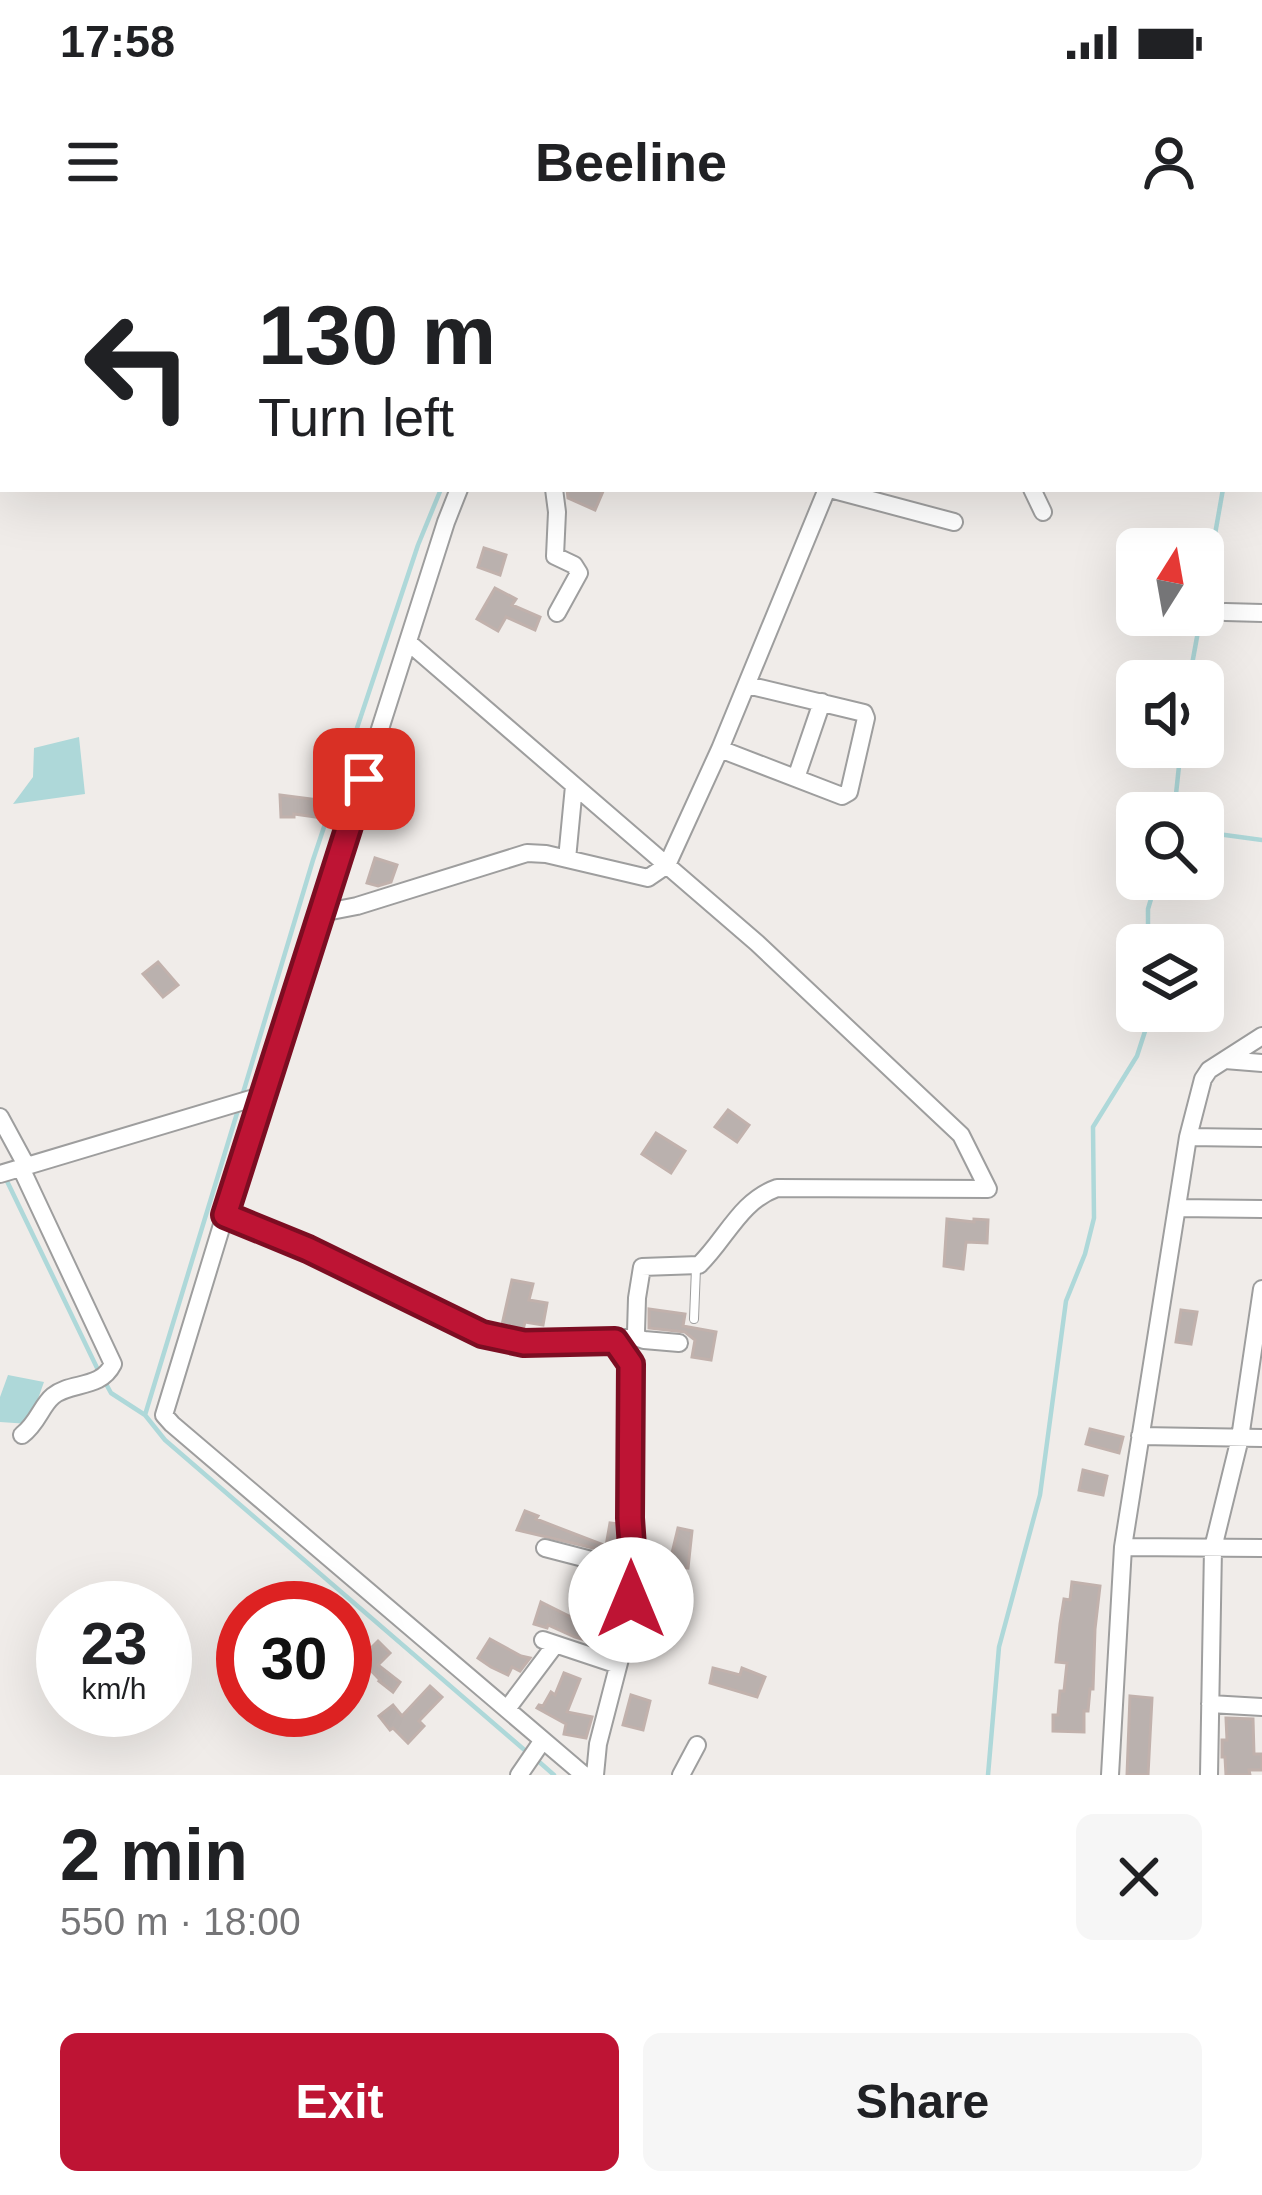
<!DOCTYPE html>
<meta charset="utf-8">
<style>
:root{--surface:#fff;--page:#f6f6f6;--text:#202124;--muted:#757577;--accent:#be1434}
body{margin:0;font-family:Helvetica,sans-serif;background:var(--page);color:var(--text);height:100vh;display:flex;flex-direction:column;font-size:45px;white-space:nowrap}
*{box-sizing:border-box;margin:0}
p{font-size:39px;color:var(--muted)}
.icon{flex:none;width:66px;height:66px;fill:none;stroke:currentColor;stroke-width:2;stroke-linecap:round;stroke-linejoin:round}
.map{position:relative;height:1535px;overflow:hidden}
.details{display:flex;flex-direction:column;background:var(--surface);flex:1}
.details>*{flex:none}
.guide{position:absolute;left:0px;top:0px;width:1263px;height:252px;box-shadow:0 12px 48px #0002;background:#fff;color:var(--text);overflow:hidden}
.needle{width:78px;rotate:11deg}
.controls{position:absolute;left:1116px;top:288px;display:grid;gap:24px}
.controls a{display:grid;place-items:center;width:108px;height:108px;border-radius:18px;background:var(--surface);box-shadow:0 12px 48px #0002;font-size:60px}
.speed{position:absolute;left:36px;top:1341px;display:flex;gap:24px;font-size:60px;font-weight:700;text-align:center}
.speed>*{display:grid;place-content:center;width:156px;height:156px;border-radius:50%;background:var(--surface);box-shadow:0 12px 48px #0002;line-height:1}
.speed small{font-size:30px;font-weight:400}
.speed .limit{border:18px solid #d22;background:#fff;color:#111}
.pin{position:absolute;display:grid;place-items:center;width:102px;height:102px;color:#fff;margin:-51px;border-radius:24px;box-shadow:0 6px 18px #0006}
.me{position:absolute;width:132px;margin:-66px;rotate:0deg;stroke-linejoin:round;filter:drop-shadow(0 0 9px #0008)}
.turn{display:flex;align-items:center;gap:42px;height:252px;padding:0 60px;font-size:54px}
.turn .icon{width:156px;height:156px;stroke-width:2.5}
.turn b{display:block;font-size:84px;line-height:102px}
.round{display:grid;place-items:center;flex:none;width:126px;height:126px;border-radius:18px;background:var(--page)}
.overview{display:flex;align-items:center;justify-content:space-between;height:204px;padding:0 60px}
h1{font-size:72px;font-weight:700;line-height:90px}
.button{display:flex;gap:24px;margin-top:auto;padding:24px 60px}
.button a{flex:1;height:138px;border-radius:18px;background:var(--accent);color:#fff;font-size:48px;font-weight:700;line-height:138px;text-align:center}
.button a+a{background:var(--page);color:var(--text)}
.status{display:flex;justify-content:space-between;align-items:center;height:84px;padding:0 60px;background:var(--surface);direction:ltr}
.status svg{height:33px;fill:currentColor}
header{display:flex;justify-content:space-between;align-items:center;height:156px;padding:0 60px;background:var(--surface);font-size:54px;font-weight:700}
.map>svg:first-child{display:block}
</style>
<div class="status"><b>17:58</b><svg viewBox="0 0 49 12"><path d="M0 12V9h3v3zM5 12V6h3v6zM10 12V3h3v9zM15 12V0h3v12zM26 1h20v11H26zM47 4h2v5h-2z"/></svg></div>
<header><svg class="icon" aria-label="menu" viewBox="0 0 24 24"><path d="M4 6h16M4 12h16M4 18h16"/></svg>Beeline<svg class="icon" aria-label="person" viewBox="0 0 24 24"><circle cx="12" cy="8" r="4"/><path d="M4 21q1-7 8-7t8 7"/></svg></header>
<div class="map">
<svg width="1262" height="1535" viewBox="0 0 1262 1535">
<rect width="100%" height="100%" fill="#f0ece9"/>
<path fill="#aed8d9" d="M 79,497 L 85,554 L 13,564 L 33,537 L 34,508 Z
M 8,1135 L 44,1142 L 29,1184 L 0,1182 L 0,1157 Z"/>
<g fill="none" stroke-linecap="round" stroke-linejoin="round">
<path stroke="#aed8d9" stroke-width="4.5" d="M 545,3 L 546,0
M 1260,34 L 1262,23
M 1203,362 L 1223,249
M 1189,441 L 1201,375
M 1174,573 L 1181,507
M 1203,592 L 1262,600
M 1148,705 L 1148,669 L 1157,639
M 243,853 L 313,620 L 418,305 L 441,249
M 5,937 L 99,1132
M 105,1142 L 111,1153 L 145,1175 L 165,1200 L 528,1513
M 145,1175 L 238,870
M 537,1520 L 554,1535
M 988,1535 L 999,1407 L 1040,1255 L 1066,1061 L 1085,1014 L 1094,978 L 1093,887 L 1137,816 L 1148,782 L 1148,771"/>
</g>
<path fill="#bab1ae" stroke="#c1b1ac" stroke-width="3" d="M 567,249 L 604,249 L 595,270 L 568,258 Z
M 484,308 L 506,315 L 500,335 L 478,327 Z
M 495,348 L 516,359 L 512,365 L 540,377 L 535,390 L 506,377 L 498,391 L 477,379 Z
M 280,555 L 319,560 L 316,577 L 294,574 L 294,577 L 281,577 Z
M 375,618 L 397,625 L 391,642 L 378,646 L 367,643 Z
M 158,722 L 178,745 L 163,757 L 143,734 Z
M 728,870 L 749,885 L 737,902 L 715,887 Z
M 656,893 L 685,911 L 671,933 L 642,914 Z
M 947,979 L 974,982 L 974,979 L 988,980 L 987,1003 L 966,1002 L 963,1029 L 944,1026 Z
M 512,1040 L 533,1044 L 529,1060 L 547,1063 L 543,1085 L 525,1082 L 523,1090 L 502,1085 Z
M 649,1069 L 685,1074 L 683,1086 L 716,1092 L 711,1120 L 692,1117 L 695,1100 L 685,1092 L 649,1088 Z
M 1181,1070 L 1197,1072 L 1191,1104 L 1176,1102 Z
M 1090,1189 L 1123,1197 L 1119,1213 L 1086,1204 Z
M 1083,1230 L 1107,1236 L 1103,1255 L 1079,1250 Z
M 525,1271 L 538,1276 L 536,1279 L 606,1306 L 610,1283 L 619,1284 L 619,1314 L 517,1290 Z
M 678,1288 L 692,1291 L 688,1328 L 660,1325 L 659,1331 L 645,1327 L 645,1306 L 672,1313 Z
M 1072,1342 L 1100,1346 L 1095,1389 L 1093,1449 L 1090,1449 L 1088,1471 L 1084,1471 L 1084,1492 L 1053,1491 L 1053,1475 L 1058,1475 L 1060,1451 L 1064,1451 L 1067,1423 L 1056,1422 L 1060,1384 L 1064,1359 L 1070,1360 Z
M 541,1362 L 571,1377 L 597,1383 L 596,1386 L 614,1390 L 610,1407 L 575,1397 L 548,1385 L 547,1388 L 534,1384 Z
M 490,1399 L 521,1416 L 530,1418 L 520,1431 L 512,1427 L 508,1435 L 491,1427 L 478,1418 Z
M 378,1401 L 390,1413 L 378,1425 L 400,1442 L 393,1452 L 379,1441 L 380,1440 L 360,1419 Z
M 713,1428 L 740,1435 L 742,1428 L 765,1437 L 757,1457 L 710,1443 Z
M 564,1433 L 580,1439 L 567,1472 L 592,1477 L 586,1498 L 564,1494 L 566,1484 L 537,1468 L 539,1465 L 543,1466 L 551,1452 L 555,1455 Z
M 430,1446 L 442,1457 L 419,1481 L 424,1486 L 408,1503 L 393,1488 L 390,1490 L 379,1476 L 393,1465 L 402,1476 Z
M 631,1455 L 650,1461 L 643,1490 L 623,1485 Z
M 1130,1456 L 1152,1458 L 1148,1535 L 1127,1535 Z
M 1226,1478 L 1253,1479 L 1254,1514 L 1262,1514 L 1262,1530 L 1249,1530 L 1250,1535 L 1226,1535 L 1225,1517 L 1222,1517 L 1222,1500 L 1227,1500 Z"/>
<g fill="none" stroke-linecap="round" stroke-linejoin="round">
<g stroke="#9e9e9e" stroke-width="10">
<path id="lane" d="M 694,1079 L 696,1028"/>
</g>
<g stroke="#9e9e9e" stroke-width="20">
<path id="street" d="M 721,0 L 723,3
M 914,0 L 915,3
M 12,3 L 13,0
M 73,3 L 75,0
M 567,3 L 568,0
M 1053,3 L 1060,0
M 459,249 L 446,282 L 225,975 L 164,1175 L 172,1184 L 584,1535
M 554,249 L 557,272 L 555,316 L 574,325 L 579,333 L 557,373
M 830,249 L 954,282
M 1032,249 L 1043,272
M 1225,372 L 1262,373
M 720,509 L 842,556 L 849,552 L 866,478 L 864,473 L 747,445
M 796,538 L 822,462
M 567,619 L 574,546
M 321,673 L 357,666 L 527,613 L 546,614 L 648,638 L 667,625 L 720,509 L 827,249
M 1225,820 L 1262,823
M 0,877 L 26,925
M 1188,897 L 1262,898
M 21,928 L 113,1124 C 100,1150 71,1141 53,1156 C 41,1166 38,1183 22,1195
M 0,934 L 264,855
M 1177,968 L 1262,969
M 225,975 L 308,1009 L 393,1052 L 482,1094 L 502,1100 L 524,1103 L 615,1101 L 633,1096 L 636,1092 L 637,1058 L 642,1027 L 699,1025 C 726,999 740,961 777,948 L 988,949 L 961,895 L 757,703 L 408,402
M 633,1096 L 644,1100 L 679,1103
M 615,1101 L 631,1124 L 632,1333
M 1140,1196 L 1262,1198
M 1123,1307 L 1262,1308
M 545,1308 L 626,1329 L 634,1336 L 629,1384 L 598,1504 L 595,1535
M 543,1400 L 618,1425
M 1210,1464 L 1262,1467
M 507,1469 L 555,1405
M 519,1535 L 543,1500
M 681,1535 L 697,1505
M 1110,1535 L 1123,1307 L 1188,897 L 1203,839 L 1209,830 L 1262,796
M 1209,1535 L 1213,1308 L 1240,1198 L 1262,1049"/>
</g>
<use href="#lane" stroke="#fff" stroke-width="8"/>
<use href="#street" stroke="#fff" stroke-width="16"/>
</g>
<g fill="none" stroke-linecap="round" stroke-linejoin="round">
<g stroke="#7c0d22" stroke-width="30">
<path id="route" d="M 364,539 L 225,975 L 308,1009 L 482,1094 L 524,1103 L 615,1101 L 631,1124 L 630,1278 L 634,1336 L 631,1360"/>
</g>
<use href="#route" stroke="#be1434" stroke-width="21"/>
</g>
</svg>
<div class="controls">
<a><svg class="needle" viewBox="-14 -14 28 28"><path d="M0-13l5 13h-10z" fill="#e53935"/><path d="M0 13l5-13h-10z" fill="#757577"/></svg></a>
<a><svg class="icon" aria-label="sound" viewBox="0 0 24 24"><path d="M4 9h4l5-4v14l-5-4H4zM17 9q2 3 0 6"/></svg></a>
<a><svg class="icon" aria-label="search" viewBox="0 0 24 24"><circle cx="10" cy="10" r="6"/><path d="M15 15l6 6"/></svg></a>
<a><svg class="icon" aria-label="layers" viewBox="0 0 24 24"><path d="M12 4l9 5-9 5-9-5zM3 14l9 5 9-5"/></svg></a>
</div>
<div class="speed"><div>23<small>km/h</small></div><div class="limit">30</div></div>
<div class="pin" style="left:364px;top:539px;background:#d93025"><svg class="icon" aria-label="arrive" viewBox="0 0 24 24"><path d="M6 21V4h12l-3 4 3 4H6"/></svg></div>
<svg class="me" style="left:631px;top:1360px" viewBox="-20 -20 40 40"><circle r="19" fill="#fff"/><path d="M0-13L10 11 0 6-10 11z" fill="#be1434"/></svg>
<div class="guide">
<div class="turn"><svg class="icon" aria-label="left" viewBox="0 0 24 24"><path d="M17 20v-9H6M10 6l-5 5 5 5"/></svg><div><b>130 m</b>Turn left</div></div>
</div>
</div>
<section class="details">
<div class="overview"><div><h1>2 min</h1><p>550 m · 18:00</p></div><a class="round"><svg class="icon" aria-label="close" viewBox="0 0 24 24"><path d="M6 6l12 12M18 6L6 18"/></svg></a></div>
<div class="button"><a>Exit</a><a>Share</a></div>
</section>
